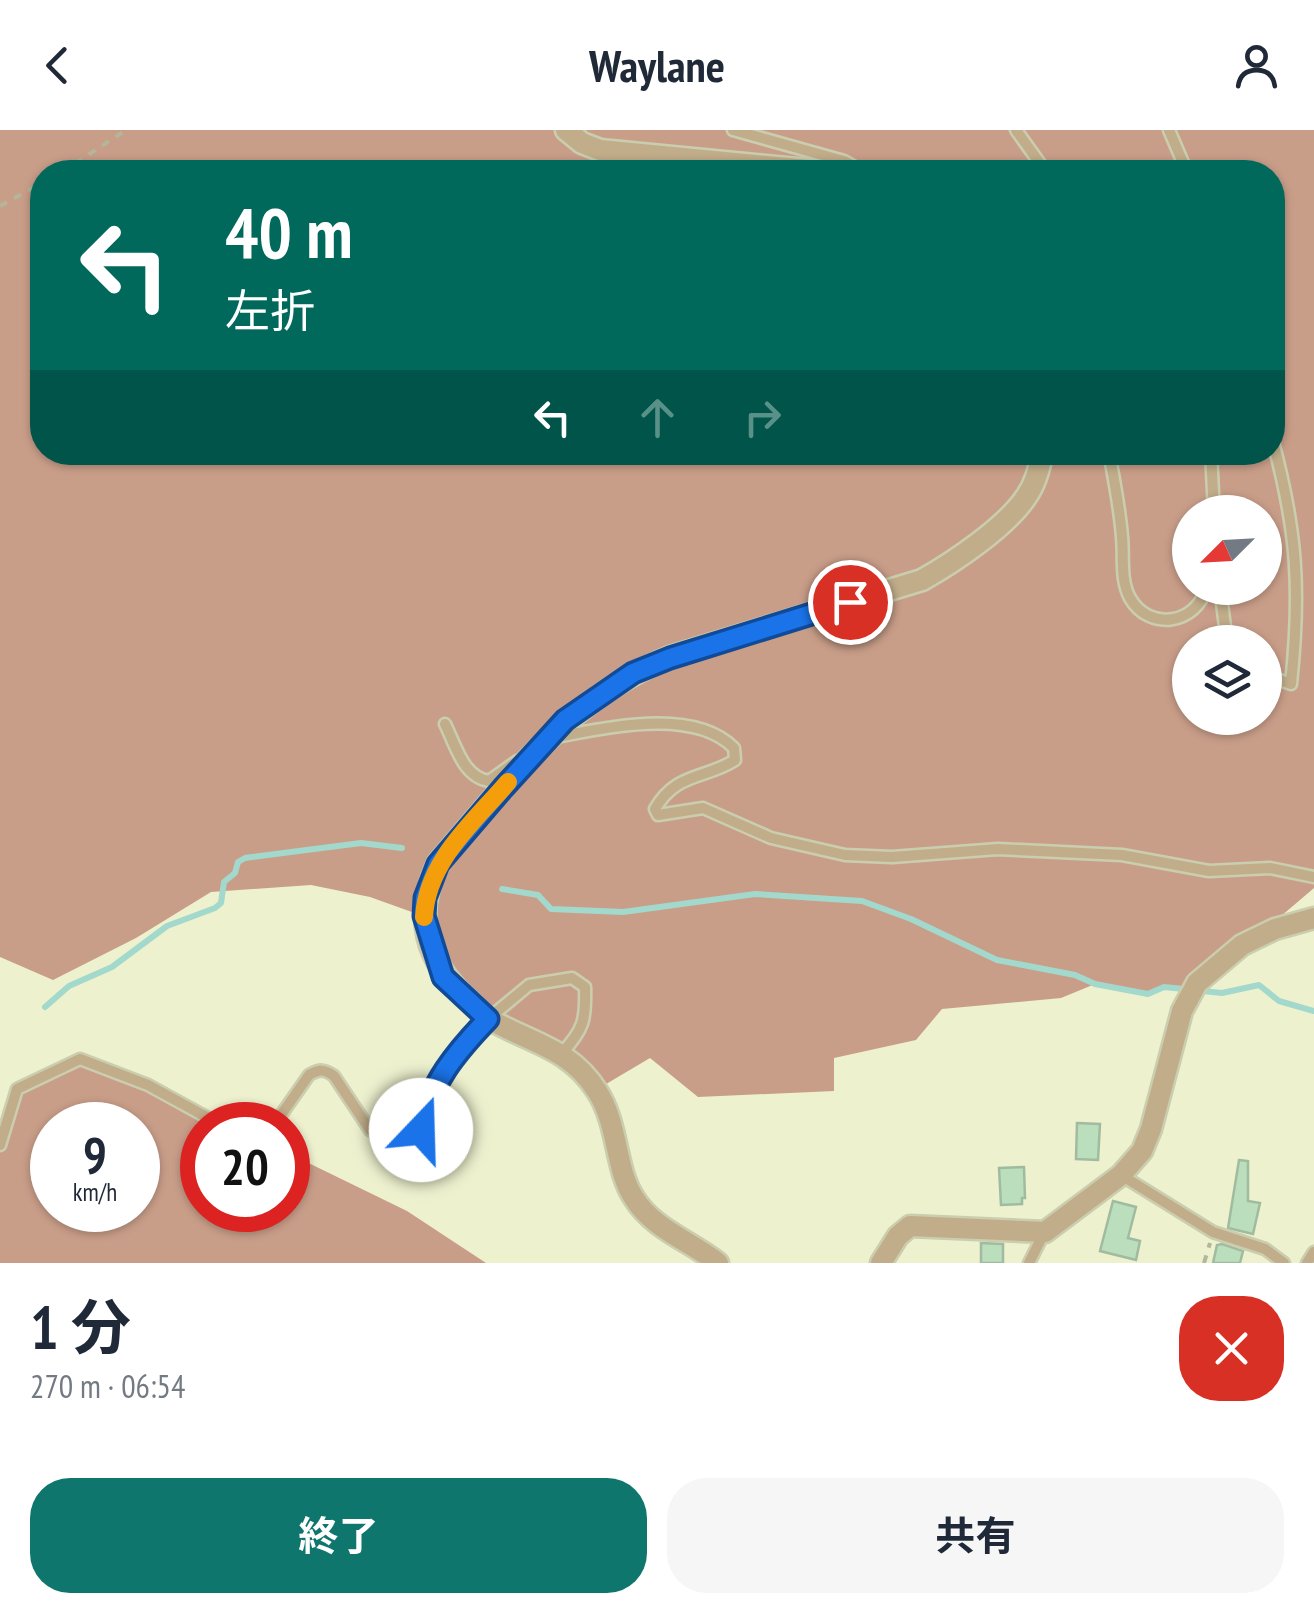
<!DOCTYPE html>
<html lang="ja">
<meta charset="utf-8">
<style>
:root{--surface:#fff;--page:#f6f6f7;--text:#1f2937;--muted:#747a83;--accent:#0f766e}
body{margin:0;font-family:"PT Sans Narrow","Noto Sans JP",sans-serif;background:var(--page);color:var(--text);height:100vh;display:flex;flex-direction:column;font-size:38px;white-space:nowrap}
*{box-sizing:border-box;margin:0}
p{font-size:32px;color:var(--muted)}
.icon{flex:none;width:55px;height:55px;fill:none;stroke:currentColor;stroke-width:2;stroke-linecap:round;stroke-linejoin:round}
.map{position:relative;height:1133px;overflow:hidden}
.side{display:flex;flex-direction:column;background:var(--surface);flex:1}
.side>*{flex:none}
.banner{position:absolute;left:30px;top:30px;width:1255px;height:305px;border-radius:40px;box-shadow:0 2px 8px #0004;background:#00695c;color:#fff;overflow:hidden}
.needle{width:65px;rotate:246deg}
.tools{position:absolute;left:1172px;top:365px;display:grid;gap:20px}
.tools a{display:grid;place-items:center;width:110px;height:110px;border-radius:50%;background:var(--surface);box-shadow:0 2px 8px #0004;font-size:50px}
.speed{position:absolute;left:30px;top:972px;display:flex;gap:20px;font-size:50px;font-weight:700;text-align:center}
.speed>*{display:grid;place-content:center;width:130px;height:130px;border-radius:50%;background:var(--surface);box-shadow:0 2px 8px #0004;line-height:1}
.speed small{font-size:25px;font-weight:400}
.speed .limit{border:15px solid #d22;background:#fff;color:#111}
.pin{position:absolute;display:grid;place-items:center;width:85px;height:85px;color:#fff;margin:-42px;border:5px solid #fff;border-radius:50%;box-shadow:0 2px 10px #0007}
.me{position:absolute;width:110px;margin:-55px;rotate:21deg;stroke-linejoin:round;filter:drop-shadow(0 0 8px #0008)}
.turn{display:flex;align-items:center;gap:35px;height:210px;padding:0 30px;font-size:45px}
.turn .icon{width:130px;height:130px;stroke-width:2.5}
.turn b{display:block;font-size:70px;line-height:85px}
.lanes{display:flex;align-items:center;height:95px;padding:0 30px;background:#0003;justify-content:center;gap:50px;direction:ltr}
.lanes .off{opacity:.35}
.round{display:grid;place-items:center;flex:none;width:105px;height:105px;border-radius:40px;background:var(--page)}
.headline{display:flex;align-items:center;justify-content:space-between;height:170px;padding:0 30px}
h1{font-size:60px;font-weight:700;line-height:75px}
.primary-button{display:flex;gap:20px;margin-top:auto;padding:20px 30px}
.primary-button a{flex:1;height:115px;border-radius:40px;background:var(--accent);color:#fff;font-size:40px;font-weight:700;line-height:115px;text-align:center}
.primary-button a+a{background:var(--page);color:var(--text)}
header{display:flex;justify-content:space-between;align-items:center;height:130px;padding:0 30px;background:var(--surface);font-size:45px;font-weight:700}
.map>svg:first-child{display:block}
</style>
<header><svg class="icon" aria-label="back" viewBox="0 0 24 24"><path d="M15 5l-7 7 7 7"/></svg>Waylane<svg class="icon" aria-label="person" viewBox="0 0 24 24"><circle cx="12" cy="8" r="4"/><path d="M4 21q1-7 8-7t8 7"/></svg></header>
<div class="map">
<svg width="1314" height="1133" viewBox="0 0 1314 1133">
<rect width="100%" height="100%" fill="#edf1ce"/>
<path fill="#c99e89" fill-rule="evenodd" d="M 0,0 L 1314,0 L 1314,758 L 1194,860 L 1164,857 L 1148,864 L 1095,854 L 1061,868 L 942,879 L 916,910 L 834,928 L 834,961 L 698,967 L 650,928 L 596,960 L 488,889 L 443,847 L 423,786 L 370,767 L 311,755 L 211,762 L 136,808 L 53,850 L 0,827 ZM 42,42 L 1272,42 L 1272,322 L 42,322 ZM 1190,382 L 1265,382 L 1265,458 L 1190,458 ZM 1190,512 L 1265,512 L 1265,588 L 1190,588 Z
M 80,929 L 228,995 L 202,995 L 202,1080 L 288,1080 L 288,1023 L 407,1081 L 486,1133 L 0,1133 L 0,1015 L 17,959 ZM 52,995 L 138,995 L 138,1080 L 52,1080 Z"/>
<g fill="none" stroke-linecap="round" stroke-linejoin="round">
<path stroke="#a2d9cc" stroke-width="6" d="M 502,759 L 538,765 L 551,779 L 623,782 L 755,764 L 862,771 L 911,789 L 997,830 L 1075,845 L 1095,854 L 1148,864 L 1164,857 L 1222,863 L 1259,855 L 1279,871 L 1314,881
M 45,877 L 69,856 L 112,837 L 167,796 L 215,778 L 221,773 L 224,752 L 235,743 L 238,732 L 245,728 L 361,713 L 402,718"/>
</g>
<path fill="#bbdebc" stroke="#a1bba1" stroke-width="2.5" d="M 1077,993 L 1100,994 L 1098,1030 L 1076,1029 Z
M 1239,1030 L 1248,1031 L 1248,1071 L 1260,1073 L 1253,1104 L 1228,1098 Z
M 1024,1037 L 1025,1068 L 1022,1068 L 1022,1074 L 1001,1075 L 999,1038 Z
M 1113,1071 L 1136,1077 L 1128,1108 L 1140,1111 L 1136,1130 L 1100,1121 Z
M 981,1113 L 1003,1114 L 1003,1133 L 981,1133 Z
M 1222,1114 L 1243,1121 L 1240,1133 L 1213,1133 L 1217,1115 Z"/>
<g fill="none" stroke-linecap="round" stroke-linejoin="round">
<g stroke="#caceaf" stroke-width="15">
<path id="service" d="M 733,0 L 844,31 L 864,42
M 1016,0 L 1046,42
M 1169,0 L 1187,42
M 1109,322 C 1114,350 1120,379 1122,407 C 1124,427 1120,450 1130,468 C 1149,502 1197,494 1206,458
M 1211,322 L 1214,382
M 1220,458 L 1227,512
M 1265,545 L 1291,554 C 1301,459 1297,400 1272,308
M 445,594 C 456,616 463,647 489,651 L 517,631
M 556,607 C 607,598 693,577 734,618 L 735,630 C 706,649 676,642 655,679 L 658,685 L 703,678 L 771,708 L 845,725 L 892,727 L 998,719 L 1122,725 L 1209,741 L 1270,738 L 1314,747
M 274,995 L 309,945 C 320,939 324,939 334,946 L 370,1000 L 404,1022 L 421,999 L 425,978 L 453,925 L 488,889 L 529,855 L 572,848 L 585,857 C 586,890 584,899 562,923
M 0,1015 L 17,959 L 80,929 L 148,955 L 221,995
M 1121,1045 L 1213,1102 L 1265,1119 L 1284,1133
M 1029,1133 L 1044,1103
M 1307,1133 L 1314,1122"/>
</g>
<g stroke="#caceaf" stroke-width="25">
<path id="minor" d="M 566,0 L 582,13 L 600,20 L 829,42
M 718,1133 C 690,1111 653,1099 634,1068 C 615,1040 619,995 597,961 C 570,918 530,913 491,890 C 482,885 475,876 468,870 C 425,830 413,787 438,733 C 511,650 564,571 670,527 L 922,450 C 954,432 1006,397 1026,367 C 1036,353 1039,338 1043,322
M 881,1133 L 898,1106 L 910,1096 L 1045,1102 L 1121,1045 L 1142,1021 L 1151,999 L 1182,881 L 1197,853 L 1242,815 L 1275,799 L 1314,788"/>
</g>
<path stroke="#b3b699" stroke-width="4" stroke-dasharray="8 8" stroke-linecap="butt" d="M 62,42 L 126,0
M 0,76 L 42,53
M 1204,1133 L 1210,1113"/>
<use href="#service" stroke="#c2ad8a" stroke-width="10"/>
<use href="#minor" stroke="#c2ad8a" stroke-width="20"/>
</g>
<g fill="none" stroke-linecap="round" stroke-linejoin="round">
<g stroke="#114b97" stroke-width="25">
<path id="route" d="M 421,1000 C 428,955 458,920 488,889 L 443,847 L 424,786 L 425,768 L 438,734 L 503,658 L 565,590 L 633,543 L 670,528 L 850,472"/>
</g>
<use href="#route" stroke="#1a73e8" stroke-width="18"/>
<path stroke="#f59e0b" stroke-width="18" d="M 424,787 C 427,731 473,693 508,652"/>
</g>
</svg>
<div class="tools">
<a><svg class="needle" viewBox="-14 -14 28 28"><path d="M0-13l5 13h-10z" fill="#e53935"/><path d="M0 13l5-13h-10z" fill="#747a83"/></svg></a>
<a><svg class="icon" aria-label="layers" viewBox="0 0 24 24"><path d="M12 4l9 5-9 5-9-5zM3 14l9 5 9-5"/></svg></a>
</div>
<div class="speed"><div>9<small>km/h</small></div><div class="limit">20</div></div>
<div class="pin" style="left:850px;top:472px;background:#d93025"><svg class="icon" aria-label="arrive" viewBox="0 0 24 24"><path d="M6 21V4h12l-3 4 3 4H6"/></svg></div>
<svg class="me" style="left:421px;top:1000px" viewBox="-20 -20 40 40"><circle r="19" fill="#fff"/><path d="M0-13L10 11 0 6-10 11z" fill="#1a73e8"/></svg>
<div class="banner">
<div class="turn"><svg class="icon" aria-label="left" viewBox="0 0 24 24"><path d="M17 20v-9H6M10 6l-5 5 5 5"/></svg><div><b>40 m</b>左折</div></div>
<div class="lanes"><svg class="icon" aria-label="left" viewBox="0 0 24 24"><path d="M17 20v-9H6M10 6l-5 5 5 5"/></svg><svg class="icon off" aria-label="ahead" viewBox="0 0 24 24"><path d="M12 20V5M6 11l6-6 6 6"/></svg><svg class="icon off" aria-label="right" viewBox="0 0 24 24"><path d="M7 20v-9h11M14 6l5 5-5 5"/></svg></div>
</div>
</div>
<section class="side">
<div class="headline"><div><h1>1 分</h1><p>270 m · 06:54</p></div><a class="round" style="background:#d93025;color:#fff"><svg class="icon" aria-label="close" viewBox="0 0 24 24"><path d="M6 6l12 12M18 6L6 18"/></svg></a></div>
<div class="primary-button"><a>終了</a><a>共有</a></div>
</section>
